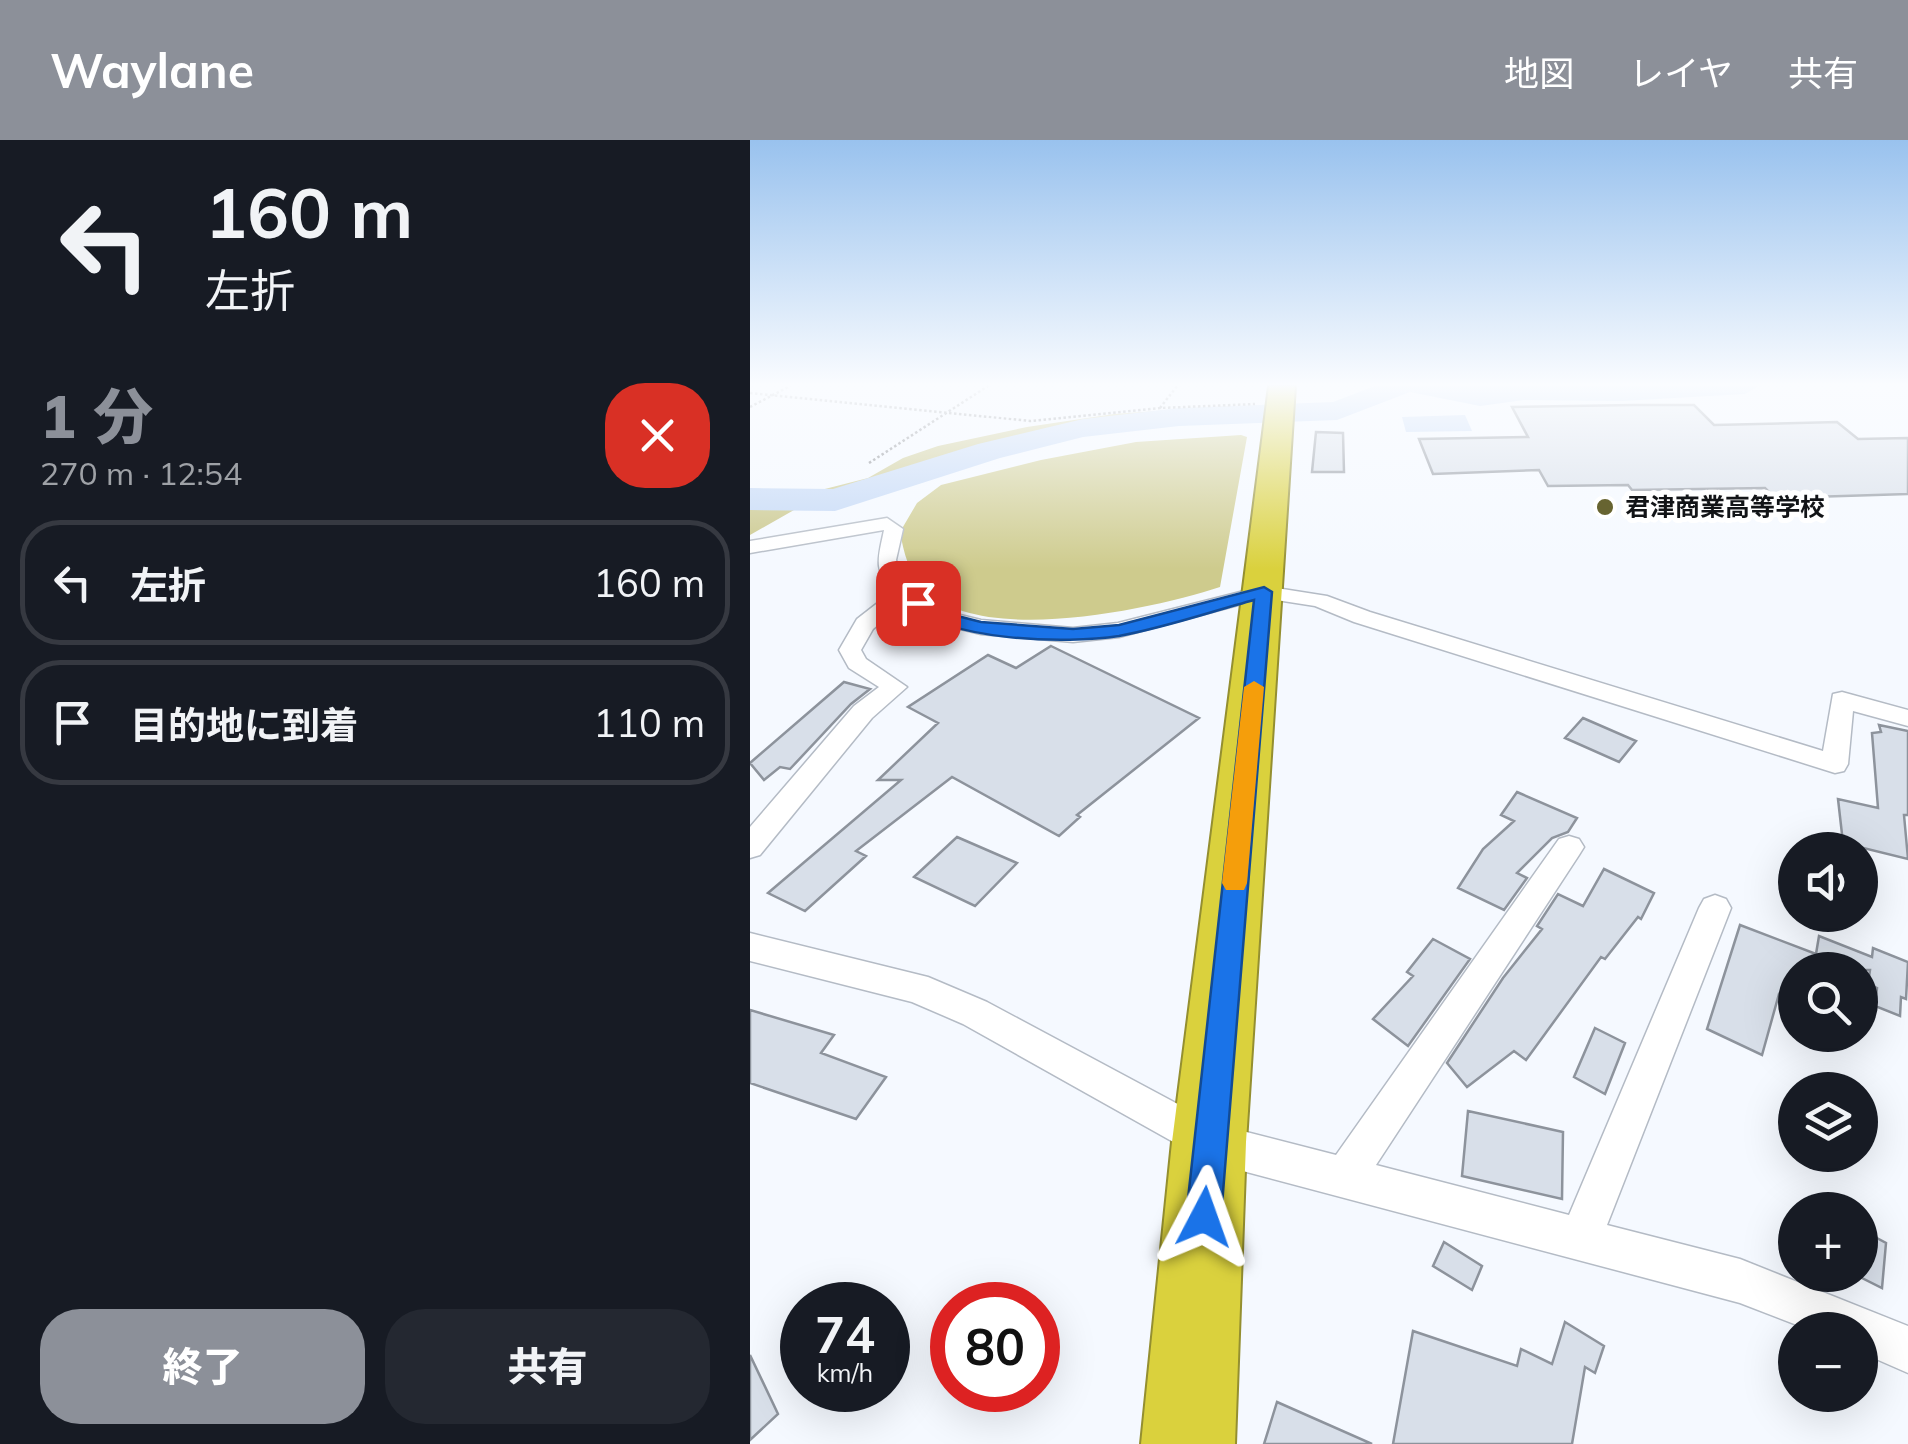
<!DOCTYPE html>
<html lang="ja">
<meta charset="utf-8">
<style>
:root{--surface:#171b24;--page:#242831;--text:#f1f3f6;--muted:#9ea1a6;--line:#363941;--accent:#8c9099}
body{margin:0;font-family:Mulish,"Noto Sans JP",sans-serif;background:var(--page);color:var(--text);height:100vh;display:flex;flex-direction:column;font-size:38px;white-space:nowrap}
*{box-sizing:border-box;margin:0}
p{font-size:32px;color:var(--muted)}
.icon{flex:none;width:55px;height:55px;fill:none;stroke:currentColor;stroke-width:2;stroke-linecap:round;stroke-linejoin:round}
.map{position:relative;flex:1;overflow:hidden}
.panel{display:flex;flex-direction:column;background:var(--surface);width:750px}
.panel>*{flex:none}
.banner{background:#171b24;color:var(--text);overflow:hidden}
.controls{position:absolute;left:1028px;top:692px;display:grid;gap:20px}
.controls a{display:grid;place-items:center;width:100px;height:100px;border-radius:50%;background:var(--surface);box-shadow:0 10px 40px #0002;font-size:50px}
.speed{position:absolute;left:30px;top:1142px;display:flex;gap:20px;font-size:50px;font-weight:700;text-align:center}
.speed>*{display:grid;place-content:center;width:130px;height:130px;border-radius:50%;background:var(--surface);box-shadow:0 10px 40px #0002;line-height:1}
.speed small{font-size:25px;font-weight:400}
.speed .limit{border:15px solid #d22;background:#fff;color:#111}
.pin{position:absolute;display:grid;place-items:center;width:85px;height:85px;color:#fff;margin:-42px;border-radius:20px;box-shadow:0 5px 15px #0006}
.me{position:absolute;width:110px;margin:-55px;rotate:4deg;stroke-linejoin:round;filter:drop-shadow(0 0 8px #0008)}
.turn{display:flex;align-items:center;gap:35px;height:210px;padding:0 40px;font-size:45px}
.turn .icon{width:130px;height:130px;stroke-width:2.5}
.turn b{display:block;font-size:70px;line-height:85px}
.round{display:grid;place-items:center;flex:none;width:105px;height:105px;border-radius:40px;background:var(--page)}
.headline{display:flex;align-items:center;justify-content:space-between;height:170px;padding:0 40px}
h1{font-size:60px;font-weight:800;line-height:75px;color:var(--accent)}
.primary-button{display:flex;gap:20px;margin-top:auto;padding:20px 40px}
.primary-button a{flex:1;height:115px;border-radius:40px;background:var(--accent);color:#fff;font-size:40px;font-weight:800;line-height:115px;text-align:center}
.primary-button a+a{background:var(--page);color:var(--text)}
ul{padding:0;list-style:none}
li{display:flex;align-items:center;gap:30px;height:125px;margin:0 20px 15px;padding:0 20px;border:5px solid var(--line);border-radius:40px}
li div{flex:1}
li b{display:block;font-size:38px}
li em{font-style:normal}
header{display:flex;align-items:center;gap:60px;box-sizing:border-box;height:140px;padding:0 50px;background:var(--accent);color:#fff}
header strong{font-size:48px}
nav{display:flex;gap:55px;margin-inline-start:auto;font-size:35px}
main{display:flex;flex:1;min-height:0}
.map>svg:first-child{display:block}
</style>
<header>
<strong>Waylane</strong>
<nav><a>地図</a><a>レイヤ</a><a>共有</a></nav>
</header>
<main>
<section class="panel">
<div class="banner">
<div class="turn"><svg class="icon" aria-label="left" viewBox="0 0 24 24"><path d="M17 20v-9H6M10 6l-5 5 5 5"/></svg><div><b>160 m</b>左折</div></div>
</div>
<div class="headline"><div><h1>1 分</h1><p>270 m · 12:54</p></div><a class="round" style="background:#d93025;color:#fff"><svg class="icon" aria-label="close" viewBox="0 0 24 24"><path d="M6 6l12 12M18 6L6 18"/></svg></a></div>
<ul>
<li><svg class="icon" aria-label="left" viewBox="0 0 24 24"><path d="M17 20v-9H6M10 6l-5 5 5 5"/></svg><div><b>左折</b></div><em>160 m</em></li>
<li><svg class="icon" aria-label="arrive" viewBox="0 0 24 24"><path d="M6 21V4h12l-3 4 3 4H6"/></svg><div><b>目的地に到着</b></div><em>110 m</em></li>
</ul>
<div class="primary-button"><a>終了</a><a>共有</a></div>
</section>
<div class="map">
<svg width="1158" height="1304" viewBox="0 0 1158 1304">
<rect width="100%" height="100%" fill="#f5f9ff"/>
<path fill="#cecb8d" d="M 491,295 L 497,297 L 470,447 C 403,469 226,508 173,447 C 158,431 154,413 150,392 L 167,363 L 191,345 L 291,320 L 386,302 Z"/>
<path fill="#c9c688" d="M 480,266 L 499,266 L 503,271 L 369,285 L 227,312 L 131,348 L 44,370 L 0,395 L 0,355 L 63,352 L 118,338 L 153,318 L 188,306 L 277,287 L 364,274 Z"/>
<path fill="#c2d7f6" d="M 715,275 L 722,291 L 656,292 L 652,277 Z"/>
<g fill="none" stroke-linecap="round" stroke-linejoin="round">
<path fill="#c2d7f6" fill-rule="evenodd" d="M 625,246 L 1009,246 L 995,254 L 872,261 L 774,260 L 730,266 L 660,252 L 587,280 L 429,286 L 333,297 L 250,318 L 85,371 L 0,370 L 0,348 L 83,349 L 228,304 L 333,279 L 429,268 L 583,262 Z"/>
</g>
<path fill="#d8dfe9" stroke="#8d939c" stroke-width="2.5" d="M 883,265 L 944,265 L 964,285 L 1087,282 L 1108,299 L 1158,298 L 1158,354 L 1025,358 L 1015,348 L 882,350 L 878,345 L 798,346 L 789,330 L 683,334 L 669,299 L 778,297 L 762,267 Z
M 566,292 L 593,293 L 594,332 L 562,332 Z
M 301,506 L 449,578 L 327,675 L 330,677 L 309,696 L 202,637 L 106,711 L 116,716 L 55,771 L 18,753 L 151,640 L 128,640 L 188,583 L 158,567 L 238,515 L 266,528 Z
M 94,542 L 120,549 L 101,564 L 40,629 L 30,627 L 14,640 L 0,623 Z
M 833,578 L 886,601 L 869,622 L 815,598 Z
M 1129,585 L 1158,591 L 1158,675 L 1154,675 L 1158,719 L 1093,703 L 1088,659 L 1128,668 L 1122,593 L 1131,592 Z
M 767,652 L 827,678 L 818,692 L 802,698 L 767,733 L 777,738 L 754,770 L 708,748 L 733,709 L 764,681 L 751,675 Z
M 207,697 L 267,723 L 225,766 L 164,737 Z
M 854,729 L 904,753 L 891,779 L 888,777 L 855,819 L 851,817 L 776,920 L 764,911 L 717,947 L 697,923 L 753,838 L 792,789 L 787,786 L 808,754 L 833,766 Z
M 990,785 L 1066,814 L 1069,796 L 1122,817 L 1123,808 L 1158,822 L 1156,859 L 1151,857 L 1150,876 L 1125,866 L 1127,848 L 1118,844 L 1120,830 L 1045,830 L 1045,861 L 1029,854 L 1012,915 L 957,889 Z
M 683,799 L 720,819 L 658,906 L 623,879 L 663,836 L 657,832 Z
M 0,870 L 84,895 L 71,913 L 136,937 L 106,979 L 0,943 Z
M 845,888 L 875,903 L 855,954 L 824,937 Z
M 718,971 L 813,992 L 812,1059 L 712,1036 Z
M 1110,1089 L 1136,1103 L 1132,1148 L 1110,1137 Z
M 694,1102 L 732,1126 L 722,1150 L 683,1126 Z
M 815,1182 L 854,1206 L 845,1233 L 835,1227 L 822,1304 L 643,1304 L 663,1191 L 767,1226 L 771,1209 L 802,1224 Z
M 0,1215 L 28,1274 L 0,1300 Z
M 527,1262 L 622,1304 L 514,1304 Z"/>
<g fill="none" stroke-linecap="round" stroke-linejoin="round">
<g stroke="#b4bbc5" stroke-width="3">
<path id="street" d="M 137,378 L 153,389 L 146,420 L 151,436 L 198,472 L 231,480 L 323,488 L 368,483 L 514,446 L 577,456 L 620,472 L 1073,611 L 1083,554 L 1092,552 L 1158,570 L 1158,586 L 1103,571 L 1098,624 L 1094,631 L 1085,633 L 604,482 L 565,466 L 514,458 L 369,497 L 323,502 L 231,494 L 182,482 L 155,462 L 123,489 L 111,510 L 116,519 L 157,547 L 122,578 L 10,715 L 0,718 L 0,687 L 104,566 L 129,547 L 99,528 L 89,510 L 107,479 L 143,451 C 122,431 129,415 134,390 L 0,413 L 0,401 Z
M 819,696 L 829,699 L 834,707 L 829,715 L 626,1025 L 819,1075 L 949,768 L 954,759 L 965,755 L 976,759 L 981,768 L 857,1085 L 990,1119 L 1158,1186 L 1158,1233 L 1110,1212 L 1110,1190 L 1060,1190 L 990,1163 L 459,1022 L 213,884 L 162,862 L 0,821 L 0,793 L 178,837 L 237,862 L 465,984 L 586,1015 L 809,699 Z"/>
</g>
<g stroke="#948f30" stroke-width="4">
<path id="highway" d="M 519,246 L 545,246 L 496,1002 L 485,1304 L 391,1304 L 422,1002 Z"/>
</g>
<path stroke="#808388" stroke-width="2.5" stroke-dasharray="2.5 2.5" stroke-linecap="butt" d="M 0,253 L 280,281 L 410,268 L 505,264
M 0,267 L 40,246
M 410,268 L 427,246
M 119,323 L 238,246"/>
<use href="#street" fill="#fff" fill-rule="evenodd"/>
<use href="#highway" fill="#dad13d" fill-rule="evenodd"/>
</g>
<linearGradient id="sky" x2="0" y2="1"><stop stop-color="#99c2ee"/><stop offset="0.57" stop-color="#fafcff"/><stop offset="1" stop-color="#fafcff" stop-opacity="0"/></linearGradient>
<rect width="1158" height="429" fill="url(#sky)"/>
<path fill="#1a73e8" stroke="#114b97" stroke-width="2.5" d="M 514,447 L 522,452 L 471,1077 L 466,1089 L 454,1095 L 441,1089 L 436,1077 L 504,460 C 460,472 414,488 369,496 C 317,504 197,502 159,463 L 174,460 L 196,473 L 231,482 L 323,489 L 369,485 Z"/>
<path fill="#f59e0b" d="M 504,541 L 514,547 L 497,743 L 494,750 L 476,750 L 472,743 L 494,547 Z"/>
<circle fill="#676431" stroke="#fff" stroke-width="4" cx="855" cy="367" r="10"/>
<g text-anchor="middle" stroke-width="10" stroke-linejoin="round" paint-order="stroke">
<g font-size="25" font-weight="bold" fill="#121417" stroke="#fff" text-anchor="start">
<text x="875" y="376">君津商業高等学校</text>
</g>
</g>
</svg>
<div class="controls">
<a><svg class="icon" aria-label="sound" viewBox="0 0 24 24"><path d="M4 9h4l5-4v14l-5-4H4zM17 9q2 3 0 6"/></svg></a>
<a><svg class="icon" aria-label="search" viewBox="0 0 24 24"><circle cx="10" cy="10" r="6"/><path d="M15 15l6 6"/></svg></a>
<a><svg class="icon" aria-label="layers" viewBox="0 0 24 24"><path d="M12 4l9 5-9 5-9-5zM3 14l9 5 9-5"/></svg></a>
<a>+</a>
<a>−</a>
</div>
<div class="speed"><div>74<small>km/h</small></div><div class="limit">80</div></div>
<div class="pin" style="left:168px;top:463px;background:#d93025"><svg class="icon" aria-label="arrive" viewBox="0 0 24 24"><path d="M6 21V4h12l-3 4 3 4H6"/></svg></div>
<svg class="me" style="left:454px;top:1077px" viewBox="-20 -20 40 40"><path d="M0-17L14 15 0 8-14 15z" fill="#1a73e8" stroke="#fff" stroke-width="4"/></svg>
</div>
</main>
